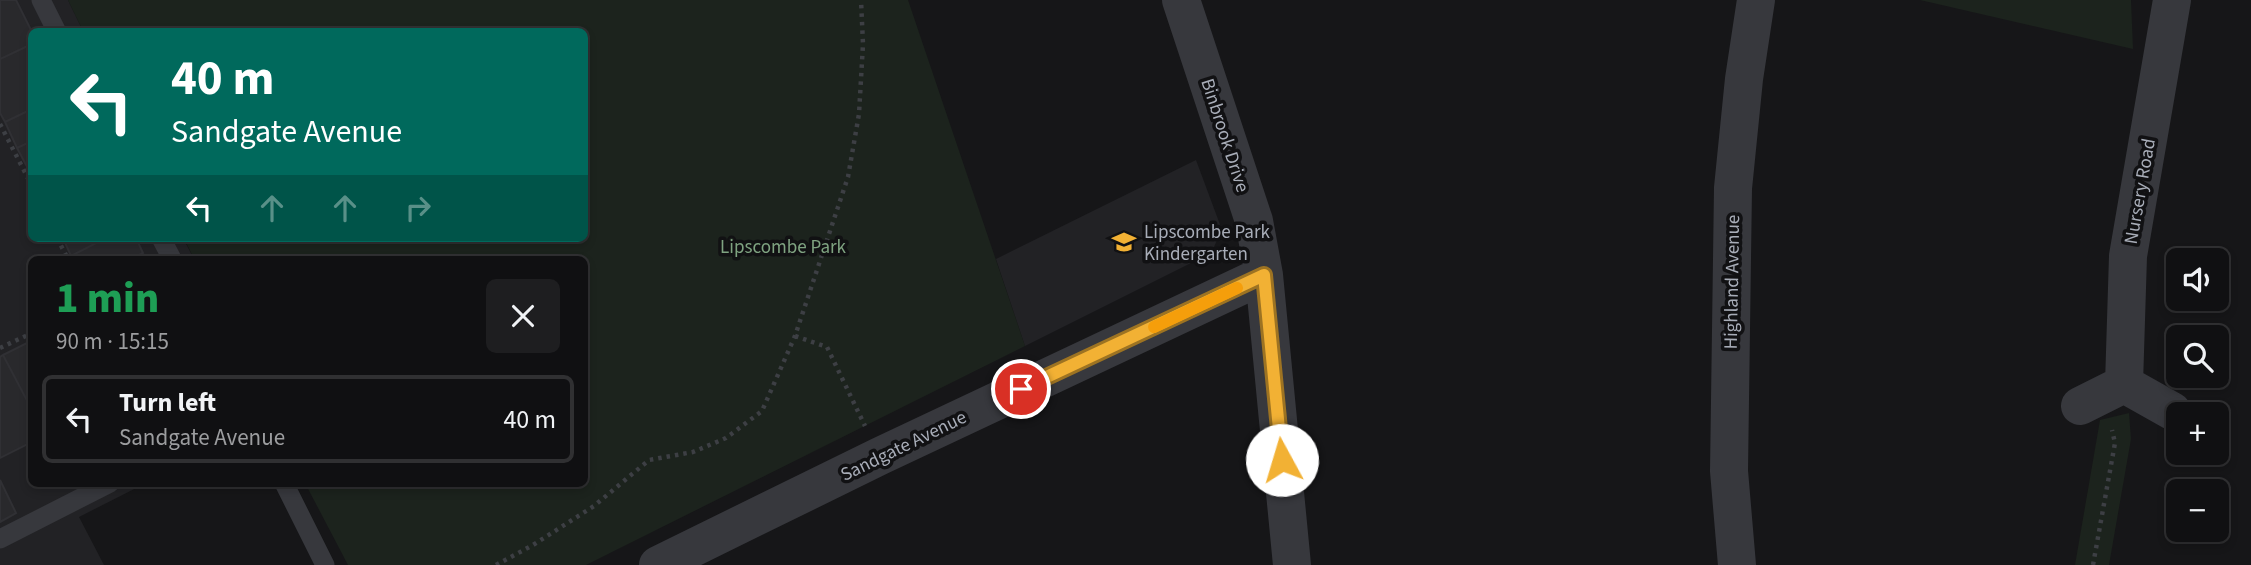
<!DOCTYPE html>
<meta charset="utf-8">
<style>
:root{--surface:#101012;--page:#1e1e20;--text:#f1f3f6;--muted:#9c9d9f;--line:#303032}
body{margin:0;font-family:"Source Sans 3",sans-serif;background:var(--page);color:var(--text);height:100vh;display:flex;flex-direction:column;font-size:26px;white-space:nowrap}
*{box-sizing:border-box;margin:0}
p{font-size:23px;color:var(--muted)}
.icon{flex:none;width:38px;height:38px;fill:none;stroke:currentColor;stroke-width:2;stroke-linecap:round;stroke-linejoin:round}
.map{position:relative;flex:1;overflow:hidden}
.side{position:absolute;left:28px;top:256px;width:560px;height:231px;display:flex;flex-direction:column;background:var(--surface);border-radius:10px;box-shadow:0 4px 10px #0003,0 0 0 2px var(--line)}
.side>*{flex:none}
.top-card{position:absolute;left:28px;top:28px;width:560px;height:214px;border-radius:10px;box-shadow:0 4px 10px #0003,0 0 0 2px var(--line);background:#00695c;color:#fff;overflow:hidden}
.controls{position:absolute;left:2166px;top:248px;display:grid;gap:14px}
.controls a{display:grid;place-items:center;width:63px;height:63px;border-radius:10px;background:var(--surface);box-shadow:0 4px 10px #0003,0 0 0 2px var(--line);font-size:35px}
.pin{position:absolute;display:grid;place-items:center;width:60px;height:60px;color:#fff;margin:-30px;border:4px solid #fff;border-radius:50%;box-shadow:0 2px 7px #0007}
.me{position:absolute;width:77px;margin:-38px;rotate:354deg;stroke-linejoin:round;filter:drop-shadow(0 0 5px #0008)}
.turn{display:flex;align-items:center;gap:24px;height:147px;padding:0 28px;font-size:32px}
.turn .icon{width:91px;height:91px;stroke-width:2.5}
.turn b{display:block;font-size:49px;line-height:60px}
.lanes{display:flex;align-items:center;height:66px;padding:0 28px;background:#0003;justify-content:center;gap:35px;direction:ltr}
.lanes .off{opacity:.35}
.round{display:grid;place-items:center;flex:none;width:74px;height:74px;border-radius:10px;background:var(--page)}
.summary{display:flex;align-items:center;justify-content:space-between;height:119px;padding:0 28px}
h1{font-size:42px;font-weight:800;line-height:52px;color:#1e9e55}
ul{padding:0;list-style:none}
li{display:flex;align-items:center;gap:21px;height:88px;margin:0 14px 10px;padding:0 14px;border:4px solid var(--line);border-radius:10px}
li div{flex:1}
li b{display:block;font-size:26px}
li em{font-style:normal}
.map>svg:first-child{display:block}
</style>
<div class="map">
<svg width="2251" height="565" viewBox="0 0 2251 565">
<rect width="100%" height="100%" fill="#161618"/>
<path fill="#222225" d="M 0,0 L 68,0 L 83,31 L 32,32 L 32,238 L 183,238 L 194,259 L 32,259 L 32,483 L 146,483 L 79,517 L 104,565 L 0,565 Z
M 1196,160 L 1222,230 L 1211,253 L 1025,346 L 996,259 Z"/>
<path fill="#1c231d" d="M 68,0 L 908,0 L 1025,346 L 586,565 L 348,565 L 305,483 L 584,483 L 584,259 L 194,259 L 184,238 L 584,238 L 584,32 L 83,31 Z
M 1920,0 L 2131,0 L 2133,49 Z
M 2129,413 L 2131,439 L 2109,565 L 2075,565 L 2100,420 Z"/>
<path fill="#29292c" stroke="#303034" stroke-width="2" d="M 0,0 L 16,0 L 32,32 L 32,44 L 0,59 Z
M 32,44 L 32,109 L 5,122 L 0,113 L 0,59 Z
M 32,109 L 32,141 L 17,148 L 5,122 Z
M 32,141 L 32,176 L 17,148 Z
M 63,238 L 106,238 L 71,256 Z
M 106,238 L 136,238 L 143,253 L 131,259 L 73,259 L 71,256 Z
M 31,341 L 32,342 L 32,410 L 3,355 Z
M 3,355 L 32,410 L 32,442 L 0,458 L 0,357 Z
M 0,480 L 16,513 L 0,522 Z"/>
<g fill="none" stroke-linecap="round" stroke-linejoin="round">
<path stroke="#3d3f44" stroke-width="4.5" stroke-dasharray="3.5 5" stroke-linecap="butt" d="M 0,124 L 32,186
M 57,238 L 68,259
M 795,336 L 827,347 L 865,426
M 0,348 L 32,333
M 496,565 L 533,545 L 594,506 L 649,460 L 693,452 L 726,438 L 762,411 L 795,336 L 848,177 L 859,114 L 863,44 L 861,0
M 2093,565 L 2115,443 L 2112,430"/>
<path stroke="#37383d" stroke-width="19" d="M 41,0 L 57,32
M 161,238 L 172,259
M 284,483 L 325,565
M 0,539 L 110,483"/>
<path stroke="#37383d" stroke-width="38" d="M 1181,0 L 1254,221 L 1264,275 L 1292,565
M 2124,384 L 2128,256 L 2172,0
M 2080,406 L 2124,384 L 2172,411
M 658,565 L 880,456 L 1264,275
M 1737,565 L 1729,471 L 1733,188 L 1744,79 L 1756,0"/>
</g>
<g fill="none" stroke-linecap="round" stroke-linejoin="round">
<g stroke="#9d7322" stroke-width="18">
<path id="route" d="M 1021,389 L 1264,275 L 1282,460"/>
</g>
<use href="#route" stroke="#f2b134" stroke-width="12"/>
<path stroke="#f59e0b" stroke-width="12" d="M 1154,327 L 1237,288"/>
</g>
<defs>
<g id="school-bare" transform="scale(1.89)"><path d="M0-5L7-2L0 1L-7-2ZM-4 1L0 2.5L4 1V4Q0 6-4 4Z" fill="#f2b134" stroke="#111113" stroke-width="2.5" paint-order="stroke"/></g>
</defs>
<g fill-rule="evenodd">
<use href="#school-bare" x="1124" y="242"/>
</g>
<g text-anchor="middle" stroke-width="7" stroke-linejoin="round" paint-order="stroke">
<g font-size="19" fill="#a8adb8" stroke="#111113">
<text transform="translate(1226 135) rotate(72)" y="7">Binbrook Drive</text>
<text transform="translate(2139 191) rotate(-80)" y="7">Nursery Road</text>
<text transform="translate(1731 282) rotate(-89)" y="7">Highland Avenue</text>
<text transform="translate(903 445) rotate(-26)" y="7">Sandgate Avenue</text>
</g>
<g font-size="19" fill="#a8adb8" stroke="#111113" text-anchor="start">
<text x="1144" y="238">Lipscombe Park<tspan x="1144" dy="22">Kindergarten</tspan></text>
</g>
<g font-size="19" fill="#7fa381" stroke="#111113">
<text x="783" y="253">Lipscombe Park</text>
</g>
</g>
</svg>
<div class="controls">
<a><svg class="icon" aria-label="sound" viewBox="0 0 24 24"><path d="M4 9h4l5-4v14l-5-4H4zM17 9q2 3 0 6"/></svg></a>
<a><svg class="icon" aria-label="search" viewBox="0 0 24 24"><circle cx="10" cy="10" r="6"/><path d="M15 15l6 6"/></svg></a>
<a>+</a>
<a>−</a>
</div>
<div class="pin" style="left:1021px;top:389px;background:#d93025"><svg class="icon" aria-label="arrive" viewBox="0 0 24 24"><path d="M6 21V4h12l-3 4 3 4H6"/></svg></div>
<svg class="me" style="left:1282px;top:460px" viewBox="-20 -20 40 40"><circle r="19" fill="#fff"/><path d="M0-13L10 11 0 6-10 11z" fill="#f2b134"/></svg>
<div class="top-card">
<div class="turn"><svg class="icon" aria-label="left" viewBox="0 0 24 24"><path d="M17 20v-9H6M10 6l-5 5 5 5"/></svg><div><b>40 m</b>Sandgate Avenue</div></div>
<div class="lanes"><svg class="icon" aria-label="left" viewBox="0 0 24 24"><path d="M17 20v-9H6M10 6l-5 5 5 5"/></svg><svg class="icon off" aria-label="ahead" viewBox="0 0 24 24"><path d="M12 20V5M6 11l6-6 6 6"/></svg><svg class="icon off" aria-label="ahead" viewBox="0 0 24 24"><path d="M12 20V5M6 11l6-6 6 6"/></svg><svg class="icon off" aria-label="right" viewBox="0 0 24 24"><path d="M7 20v-9h11M14 6l5 5-5 5"/></svg></div>
</div>
<section class="side">
<div class="summary"><div><h1>1 min</h1><p>90 m · 15:15</p></div><a class="round"><svg class="icon" aria-label="close" viewBox="0 0 24 24"><path d="M6 6l12 12M18 6L6 18"/></svg></a></div>
<ul>
<li><svg class="icon" aria-label="left" viewBox="0 0 24 24"><path d="M17 20v-9H6M10 6l-5 5 5 5"/></svg><div><b>Turn left</b><p>Sandgate Avenue</p></div><em>40 m</em></li>
</ul>
</section>
</div>
